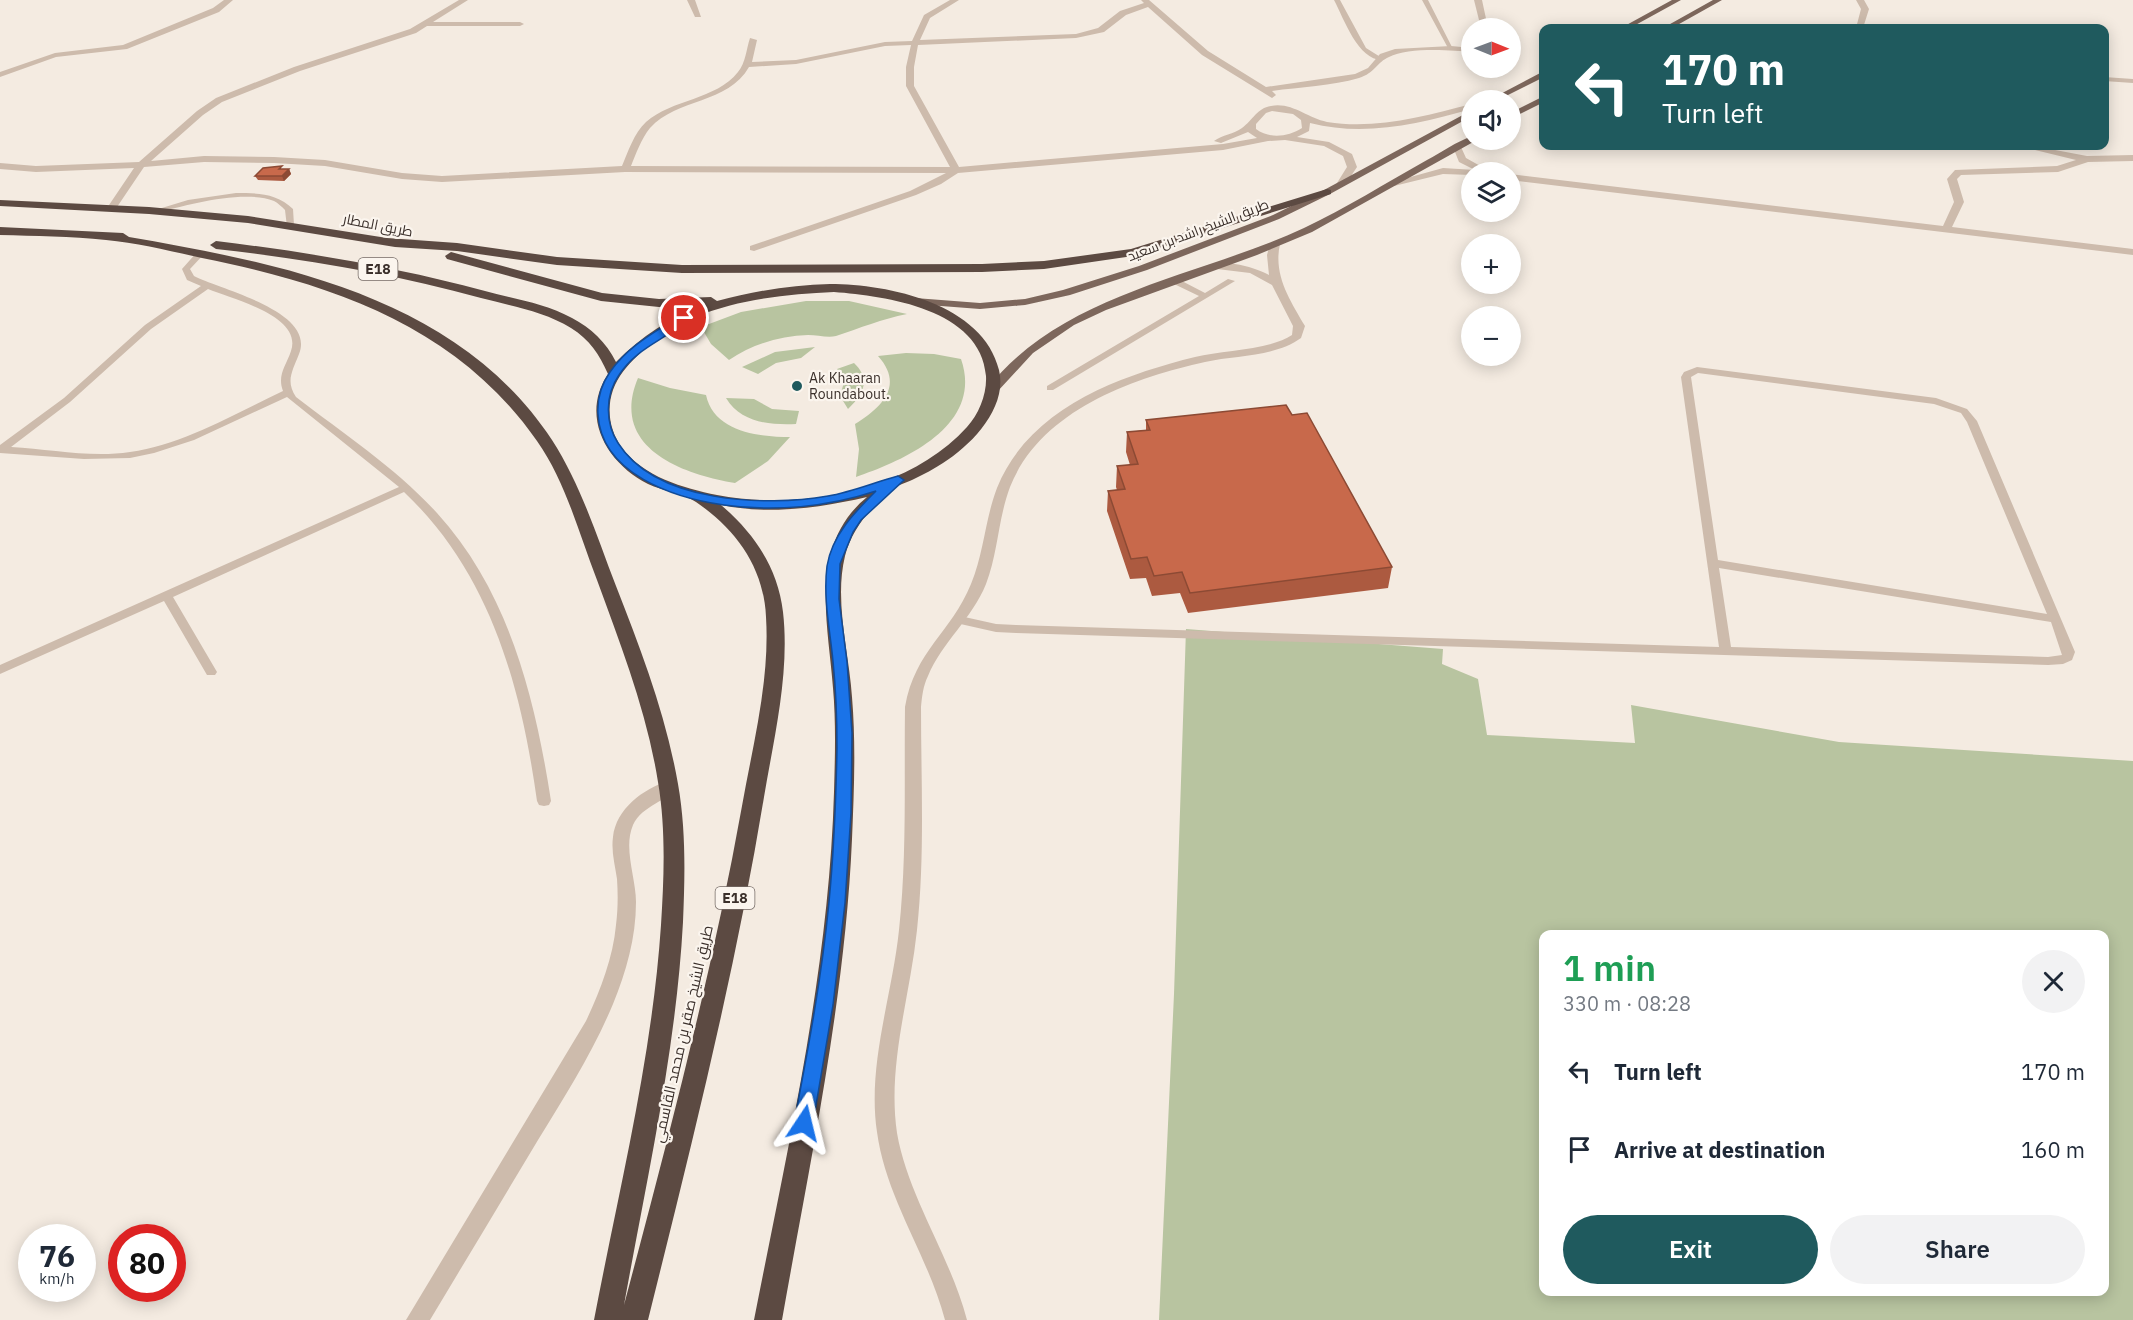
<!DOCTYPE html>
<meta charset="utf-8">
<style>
:root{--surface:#fff;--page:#f2f2f3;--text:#1f2937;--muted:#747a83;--accent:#1f5a5e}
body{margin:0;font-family:"IBM Plex Sans",Cairo,sans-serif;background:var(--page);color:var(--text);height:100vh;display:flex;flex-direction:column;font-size:22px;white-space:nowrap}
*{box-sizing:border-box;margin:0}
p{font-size:20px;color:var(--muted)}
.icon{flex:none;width:33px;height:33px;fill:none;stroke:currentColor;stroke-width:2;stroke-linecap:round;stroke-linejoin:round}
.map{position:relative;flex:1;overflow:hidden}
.details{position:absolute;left:1539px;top:930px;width:570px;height:366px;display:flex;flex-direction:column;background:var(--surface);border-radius:12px;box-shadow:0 3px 15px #0003}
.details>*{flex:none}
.top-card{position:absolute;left:1539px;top:24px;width:570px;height:126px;border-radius:12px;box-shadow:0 3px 15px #0003;background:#1f5a5e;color:#fff;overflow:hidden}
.needle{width:39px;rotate:91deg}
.fabs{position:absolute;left:1461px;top:18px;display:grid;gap:12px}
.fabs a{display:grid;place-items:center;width:60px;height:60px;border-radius:50%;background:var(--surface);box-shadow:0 3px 15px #0003;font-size:30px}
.speed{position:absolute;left:18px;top:1224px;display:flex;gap:12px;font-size:30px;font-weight:700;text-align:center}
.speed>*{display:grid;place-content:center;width:78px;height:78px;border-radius:50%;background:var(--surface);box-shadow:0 3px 15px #0003;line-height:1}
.speed small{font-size:15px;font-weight:400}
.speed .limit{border:9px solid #d22;background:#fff;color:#111}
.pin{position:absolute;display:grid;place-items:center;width:51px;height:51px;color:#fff;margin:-26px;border:3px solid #fff;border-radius:50%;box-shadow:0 2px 6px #0007}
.me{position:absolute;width:66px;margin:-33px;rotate:10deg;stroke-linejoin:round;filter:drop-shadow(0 0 4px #0008)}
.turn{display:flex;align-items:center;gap:21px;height:126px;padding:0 24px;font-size:27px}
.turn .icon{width:78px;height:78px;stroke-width:2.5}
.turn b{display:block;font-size:42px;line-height:51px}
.round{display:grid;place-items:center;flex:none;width:63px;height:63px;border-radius:32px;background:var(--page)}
.summary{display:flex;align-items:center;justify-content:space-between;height:102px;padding:0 24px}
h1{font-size:36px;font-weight:600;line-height:45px;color:#1e9e55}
.button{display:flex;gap:12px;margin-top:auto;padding:12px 24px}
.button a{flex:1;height:69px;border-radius:36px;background:var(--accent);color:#fff;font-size:24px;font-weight:600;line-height:69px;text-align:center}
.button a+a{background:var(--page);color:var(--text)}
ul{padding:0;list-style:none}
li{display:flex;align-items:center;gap:18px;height:78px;padding:0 24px}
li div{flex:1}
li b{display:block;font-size:22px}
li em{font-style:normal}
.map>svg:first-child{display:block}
</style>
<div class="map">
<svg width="2133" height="1320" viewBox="0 0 2133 1320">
<rect width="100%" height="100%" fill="#f4ebe1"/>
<path fill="#b8c4a0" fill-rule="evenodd" d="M 806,301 L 849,301 L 907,314 C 882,319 860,328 836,336 C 828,338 817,335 808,335 C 780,336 753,344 729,360 L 711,344 L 701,327 L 741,312 Z
M 815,347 L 801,358 L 776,363 L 758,374 L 742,367 L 775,352 Z
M 906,353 L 934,354 L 961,359 C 984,425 906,460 856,477 L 859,449 L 855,424 C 881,408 905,386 878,356 Z
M 854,363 C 871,379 864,394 848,409 L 840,396 L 845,379 L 837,369 Z
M 638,378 L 670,388 L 706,395 C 714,432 759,437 790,437 L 768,461 L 735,483 C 681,474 609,447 638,378 Z
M 726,398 L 754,399 L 772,409 L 799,411 L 796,424 C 770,425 741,423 726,398 Z
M 1186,629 L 1443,649 L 1442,664 L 1478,679 L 1487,735 L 1635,743 L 1631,705 L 1839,742 L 2133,761 L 2133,1320 L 1159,1320 L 1174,994 ZM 1544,934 L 2104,934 L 2104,1292 L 1544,1292 Z"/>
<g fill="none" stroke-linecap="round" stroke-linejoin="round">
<path fill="#cdbbac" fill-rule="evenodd" d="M 1334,0 L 1340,0 L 1366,48 L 1382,58 L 1382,60 C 1358,60 1344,19 1334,0 Z
M 1422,0 L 1428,0 L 1453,49 L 1448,48 Z
M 236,193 C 257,193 277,193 293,209 L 294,225 L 287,227 L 285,210 C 282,207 278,203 274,201 C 244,189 186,205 156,213 L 152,211 L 188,200 Z
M 198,251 L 205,253 L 190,269 L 194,276 C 221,290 316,311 299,354 C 293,370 285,381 296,397 C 344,434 396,468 437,513 C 509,592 535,698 551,801 L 549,805 L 544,806 L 539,805 L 537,801 C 521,687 491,574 404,492 L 173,597 L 217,672 L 215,675 L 207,675 L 164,601 L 0,674 L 0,665 L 399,487 L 287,397 L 194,440 L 154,453 L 130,458 L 84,459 L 0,453 L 0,445 L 64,398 L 145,325 L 201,286 L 187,280 L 182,269 ZM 208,289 C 232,299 303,316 291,351 C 286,366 277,375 283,391 C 234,414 184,444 130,452 C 91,458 50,449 11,447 L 70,402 L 151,329 Z
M 1172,279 L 1178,279 L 1205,293 L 1228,279 L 1235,281 L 1053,390 L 1047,390 L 1047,386 L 1199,296 L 1172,283 Z
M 1697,367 L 1936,398 L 1967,409 L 1977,421 L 2075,652 L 2072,660 L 2063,664 L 2048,665 L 1016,633 L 996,632 L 956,623 L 954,620 L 960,616 L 996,624 L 1016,625 L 1719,647 L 1681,377 L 1684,372 ZM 1698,373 L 1934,404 L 1961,413 L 1967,422 L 2047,614 L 1718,560 L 1691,377 ZM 1719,568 L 2051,622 L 2062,655 L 2048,657 L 1731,647 Z"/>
<path fill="#cdbbac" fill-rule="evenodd" d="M 224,0 L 233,0 L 219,12 L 127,49 L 56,57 L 0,77 L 0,72 L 55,53 L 123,45 L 213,8 Z
M 459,0 L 468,0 L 433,22 L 520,22 L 524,24 L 520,26 L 427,26 L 416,33 L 300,71 L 222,102 L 203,115 L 151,161 L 204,156 L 274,157 L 325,160 L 402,173 L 442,176 L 622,166 C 628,152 634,133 646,122 C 672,99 716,100 738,72 C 746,62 746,50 750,38 L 757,40 L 752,62 L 796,60 L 885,42 L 912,41 L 924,15 L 950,0 L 959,0 L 930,18 L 920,40 L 1076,34 L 1098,28 L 1120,11 L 1144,3 L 1141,0 L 1149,0 L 1208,51 L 1266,87 L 1355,74 L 1368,68 L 1380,54 L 1395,49 L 1451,46 L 1472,48 L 1472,52 C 1451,50 1407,47 1389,57 C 1377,62 1375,73 1359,78 C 1332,86 1300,87 1272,91 L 1276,95 L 1272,98 L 1202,55 L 1148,7 L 1126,15 L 1104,32 L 1076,38 L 918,45 L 914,67 L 914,86 L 959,167 L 1223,144 L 1257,138 L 1248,132 L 1221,143 L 1214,141 C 1222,135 1234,134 1242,128 C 1253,120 1257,108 1271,106 C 1292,102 1307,118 1327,122 C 1376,130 1424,116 1472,104 L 1472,109 C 1418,124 1365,137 1310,123 L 1309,131 L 1297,137 L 1329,142 L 1352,154 L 1357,167 L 1345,185 L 1342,186 L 1337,183 L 1347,167 L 1343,156 L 1324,146 L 1285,140 L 1268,141 L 1223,150 L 958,173 L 941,184 L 916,195 L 754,251 L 750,250 L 750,246 L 910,191 L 946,173 L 625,172 L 442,182 L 402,179 L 325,166 L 274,163 L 204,162 L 144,167 L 115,210 L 112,211 L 107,208 L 134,168 L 36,172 L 0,169 L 0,163 L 36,166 L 139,162 L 197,111 L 216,98 L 294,67 L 410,29 ZM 911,45 L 906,67 L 906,86 L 950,167 L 631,166 C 636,154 641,139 650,128 C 677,98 728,104 749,67 L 796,64 L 885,46 ZM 1272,111 L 1293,114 L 1301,120 L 1302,128 C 1288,137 1269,139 1256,129 L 1256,124 L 1266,113 Z
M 687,0 L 695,0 L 701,17 L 695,17 Z
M 1474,0 L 1482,0 L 1488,28 L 1481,28 Z
M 1856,0 L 1864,0 L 1869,9 L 1863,28 L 1856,28 L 1861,9 Z
M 2104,77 L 2133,79 L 2133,83 L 2104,81 Z
M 1457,144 L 1461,147 L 1466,158 L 1491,172 L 1477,171 L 1477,172 L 1472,172 L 1472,175 L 1443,174 L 1394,186 L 1389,183 L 1443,168 L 1475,170 L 1459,162 L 1453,147 Z
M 2019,146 L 2034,146 L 2087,156 L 2133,155 L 2133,161 L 2088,162 L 2058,172 L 1961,175 L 1957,179 L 1964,202 L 1952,227 L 2133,249 L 2133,255 L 1510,180 L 1510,174 L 1943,226 L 1954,202 L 1947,179 L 1955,170 L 2057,166 L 2076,160 Z
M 1275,241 L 1280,244 C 1273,275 1290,300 1305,326 L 1301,338 C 1275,357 1236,355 1205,362 C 1132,378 1040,411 1010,487 C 998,519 998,553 986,584 C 972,619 942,642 928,676 C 923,686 922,697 921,707 C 921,781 925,856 917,930 C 910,997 887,1065 897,1133 C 908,1197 950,1255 967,1320 L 945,1320 C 928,1255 886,1199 877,1132 C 867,1065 892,997 899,930 C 907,856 904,781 905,707 C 915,650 951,633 971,584 C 984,553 985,519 997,488 C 1029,408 1119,376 1195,357 C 1223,350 1270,350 1292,335 L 1293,326 L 1272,285 L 1250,273 L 1217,269 L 1212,266 C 1223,258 1257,268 1269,275 L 1267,255 L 1270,244 Z
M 668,781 L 674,782 L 676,787 C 669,801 642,805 633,825 C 623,848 636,878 636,902 C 636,938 626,972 613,1004 C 593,1052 565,1096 538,1140 C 502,1200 466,1260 430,1320 L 406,1320 L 586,1021 C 600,991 613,958 616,925 C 618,909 618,894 617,879 C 615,865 611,851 613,837 C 616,809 643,789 668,781 Z"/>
<path fill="#7d675c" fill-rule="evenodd" d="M 1672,0 L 1681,0 L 1630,28 L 1621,28 Z
M 1713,0 L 1722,0 L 1672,28 L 1663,28 Z
M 1544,71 L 1544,77 L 1498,100 L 1489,100 Z
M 1544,96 L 1544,102 L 1510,119 L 1510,113 Z
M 1472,110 L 1472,116 L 1330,194 L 1279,219 L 1147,270 L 1070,295 L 1025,305 L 980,309 L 915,304 L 910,301 L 915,298 L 980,303 L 1025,299 L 1063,290 L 1139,266 L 1273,215 L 1324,190 Z
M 1472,136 L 1472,140 L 1475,141 L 1312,232 L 1257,255 L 1106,310 L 1074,325 L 1033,353 L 997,392 L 989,392 L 987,389 C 1061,293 1199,277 1304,228 C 1346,208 1386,183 1427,160 C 1442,152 1456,142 1472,136 Z"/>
<path fill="#5c4a42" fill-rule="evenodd" d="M 1327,189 L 1331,190 L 1331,194 L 1133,256 L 1044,269 L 982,272 L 682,273 L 557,265 L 457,251 L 395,247 L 248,223 L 149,214 L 0,206 L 0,200 L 149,207 L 248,216 L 387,238 L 457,243 L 557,257 L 682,265 L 982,264 L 1044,261 L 1131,249 Z
M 0,227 L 123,233 L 129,237 C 285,264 458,298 552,440 C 581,485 597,537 616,586 C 641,650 666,715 678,784 C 686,829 685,876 683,922 C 676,1051 647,1177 624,1305 C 668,1139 712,974 742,806 C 753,744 770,680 766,617 C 764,568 736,529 696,502 C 683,493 663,491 648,484 C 606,463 580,416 608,374 C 599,354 590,340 571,328 C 544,311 511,306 481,298 C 394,274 306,259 216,249 L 210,245 L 216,241 C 307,252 396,267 485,291 C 514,299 545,303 572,318 C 591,328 606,342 616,362 C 642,336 669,318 703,305 L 659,307 L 601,301 L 447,259 L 445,256 L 451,252 L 602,293 L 659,299 L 711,297 L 717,301 C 754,291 792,285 830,284 C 889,284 983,304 999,370 C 1008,407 972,445 943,463 C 934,469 924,474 914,479 C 909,482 900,484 896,487 C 873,504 852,528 845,556 C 834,601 849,652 852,697 C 856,744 854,792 852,839 C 845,1001 810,1161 782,1320 L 754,1320 C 788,1146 829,970 834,792 C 835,757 836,722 833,688 C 828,621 808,546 867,497 C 819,508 769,515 721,505 C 754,533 778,568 783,612 C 790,673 774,737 764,797 C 735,973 691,1147 648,1320 L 594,1320 C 619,1189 652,1059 661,925 C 664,878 666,829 658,782 C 647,712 621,646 597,580 C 579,534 566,482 537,441 C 458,327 333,284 202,258 C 170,251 138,243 106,240 C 71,236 35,236 0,235 ZM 834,292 C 886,296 981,309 986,376 C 987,394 979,414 967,427 C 908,492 801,511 717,495 C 683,488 644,477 622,448 C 610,431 606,410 613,390 C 618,376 627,366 637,356 C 688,304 766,295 834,292 Z"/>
</g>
<path fill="#ac5a40" d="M 283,169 L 289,169 L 291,174 L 284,181 L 258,180 L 255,176 Z
M 1292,415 L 1392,567 L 1388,588 L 1188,613 L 1180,593 L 1152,596 L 1146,578 L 1130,579 L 1107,511 L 1108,491 L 1117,490 L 1116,487 L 1117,466 L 1130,465 L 1126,452 L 1127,432 L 1146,430 L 1146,420 Z"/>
<path fill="#8c4a34" d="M 289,169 L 291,174 L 284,181 L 282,176 Z"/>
<path fill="#c8694b" stroke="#8c4a34" stroke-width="1.5" d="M 282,166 L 279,169 L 289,169 L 282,176 L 255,176 L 263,168 Z
M 1286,405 L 1292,415 L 1307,413 L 1392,567 L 1190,593 L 1182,572 L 1154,576 L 1147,557 L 1131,559 L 1108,491 L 1125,489 L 1117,466 L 1138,464 L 1127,432 L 1150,430 L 1146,420 Z"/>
<path fill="#1a73e8" stroke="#114b97" stroke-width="1.5" d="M 680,316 L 689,318 C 667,340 638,346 619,375 C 605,395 605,423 618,443 C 656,503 765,507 828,496 C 852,492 875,482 898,476 L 904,480 L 861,520 L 853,532 L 840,564 L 839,599 L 847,662 L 852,733 L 851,813 L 845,903 L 833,1005 L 813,1123 L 810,1129 L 804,1132 L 797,1129 L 794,1123 C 808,1050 822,976 829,902 C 834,851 836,799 837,748 C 837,719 836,690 833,661 C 830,630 823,598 827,566 C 832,535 855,512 876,491 C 828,507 774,512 724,505 C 674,498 601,474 598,414 C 597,399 601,385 610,372 C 628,346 655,332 680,316 Z"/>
<circle fill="#1f5a5e" stroke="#fbf5ee" stroke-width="2" cx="797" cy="386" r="6"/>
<g text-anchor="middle" stroke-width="4.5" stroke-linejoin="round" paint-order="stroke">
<g font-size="14" fill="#3b302b" stroke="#fbf5ee">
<text transform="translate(378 225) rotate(11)" y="5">طريق المطار</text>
<text transform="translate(1198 230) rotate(-21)" y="5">طريق الشيخ راشد بن سعيد</text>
</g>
<g fill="#fbf5ee" stroke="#756b66" stroke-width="1.5">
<rect x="358.5" y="258" width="39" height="22" rx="4.5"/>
<rect x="715.5" y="887" width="39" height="22" rx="4.5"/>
</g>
<g font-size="14" font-weight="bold" fill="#3b302b">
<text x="378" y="274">E18</text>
<text x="735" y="903">E18</text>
</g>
<g font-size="14" fill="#3b302b" stroke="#fbf5ee" text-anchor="start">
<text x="809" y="383">Ak Khaaran<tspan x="809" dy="16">Roundabout.</tspan></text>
</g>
<g font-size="15" fill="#3b302b" stroke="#fbf5ee">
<text transform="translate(683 1034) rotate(-77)" y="5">طريق الشيخ صقر بن محمد القاسمي</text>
</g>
</g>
</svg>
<div class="fabs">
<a><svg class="needle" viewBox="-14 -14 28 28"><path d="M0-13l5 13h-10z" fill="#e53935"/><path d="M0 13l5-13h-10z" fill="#747a83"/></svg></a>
<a><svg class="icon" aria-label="sound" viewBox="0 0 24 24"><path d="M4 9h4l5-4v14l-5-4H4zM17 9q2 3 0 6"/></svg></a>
<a><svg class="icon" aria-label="layers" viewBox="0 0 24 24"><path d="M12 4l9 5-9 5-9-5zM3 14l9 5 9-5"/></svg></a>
<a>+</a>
<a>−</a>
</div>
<div class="speed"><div>76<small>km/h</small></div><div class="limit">80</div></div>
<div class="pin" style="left:684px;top:318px;background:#d93025"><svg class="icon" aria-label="arrive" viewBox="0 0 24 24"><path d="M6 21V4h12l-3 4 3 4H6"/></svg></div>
<svg class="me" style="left:804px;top:1123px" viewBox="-20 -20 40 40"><path d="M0-17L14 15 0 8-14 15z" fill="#1a73e8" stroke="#fff" stroke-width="4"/></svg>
<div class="top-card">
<div class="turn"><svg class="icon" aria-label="left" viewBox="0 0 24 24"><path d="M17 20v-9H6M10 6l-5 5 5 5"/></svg><div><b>170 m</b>Turn left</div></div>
</div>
<section class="details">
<div class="summary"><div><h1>1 min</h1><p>330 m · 08:28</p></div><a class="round"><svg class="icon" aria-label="close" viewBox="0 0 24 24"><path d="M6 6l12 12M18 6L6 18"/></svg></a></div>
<ul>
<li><svg class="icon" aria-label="left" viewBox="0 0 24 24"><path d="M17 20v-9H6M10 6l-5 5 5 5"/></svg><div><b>Turn left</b></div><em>170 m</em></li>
<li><svg class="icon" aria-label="arrive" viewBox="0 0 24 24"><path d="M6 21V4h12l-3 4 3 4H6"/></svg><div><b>Arrive at destination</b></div><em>160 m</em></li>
</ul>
<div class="button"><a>Exit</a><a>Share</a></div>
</section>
</div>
